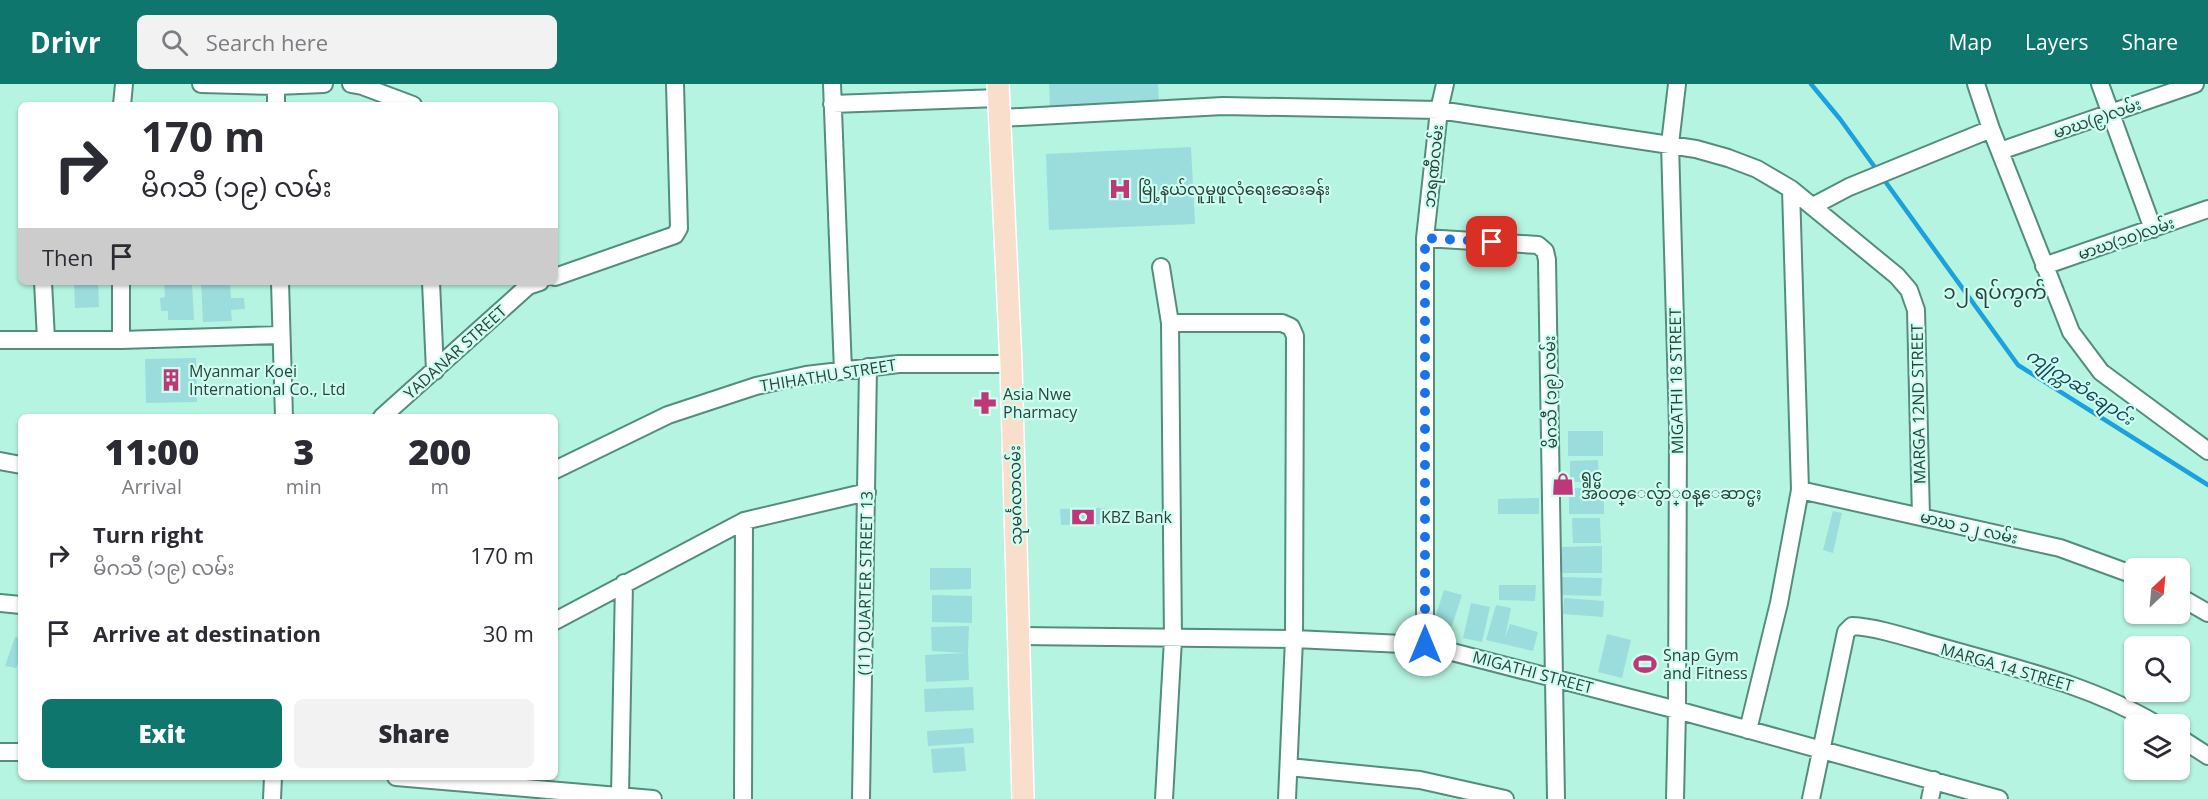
<!DOCTYPE html>
<meta charset="utf-8">
<style>
:root{--surface:#fff;--page:#f2f2f3;--text:#2b2b33;--muted:#7c7c81;--accent:#0f766e}
body{margin:0;font-family:"Open Sans","Noto Sans Myanmar",sans-serif;background:var(--page);color:var(--text);height:100vh;display:flex;flex-direction:column;font-size:22px;white-space:nowrap}
*{box-sizing:border-box;margin:0}
p{font-size:20px;color:var(--muted)}
.icon{flex:none;width:33px;height:33px;fill:none;stroke:currentColor;stroke-width:2;stroke-linecap:round;stroke-linejoin:round}
.map{position:relative;flex:1;overflow:hidden}
.drawer{position:absolute;left:18px;top:330px;width:540px;height:366px;display:flex;flex-direction:column;background:var(--surface);border-radius:9px;box-shadow:0 2px 4px #0004}
.drawer>*{flex:none}
.guide{position:absolute;left:18px;top:18px;width:540px;height:183px;border-radius:9px;box-shadow:0 2px 4px #0004;background:#fff;color:var(--text);overflow:hidden}
.needle{width:39px;rotate:26deg}
.controls{position:absolute;left:2124px;top:474px;display:grid;gap:12px}
.controls a{display:grid;place-items:center;width:66px;height:66px;border-radius:9px;background:var(--surface);box-shadow:0 2px 4px #0004;font-size:30px}
.pin{position:absolute;display:grid;place-items:center;width:51px;height:51px;color:#fff;margin:-26px;border-radius:12px;box-shadow:0 3px 9px #0006}
.me{position:absolute;width:66px;margin:-33px;rotate:0deg;stroke-linejoin:round;filter:drop-shadow(0 0 4px #0008)}
.turn{display:flex;align-items:center;gap:21px;height:126px;padding:0 24px;font-size:27px}
.turn .icon{width:78px;height:78px;stroke-width:2.5}
.turn b{display:block;font-size:42px;line-height:51px}
.then{display:flex;align-items:center;height:57px;padding:0 24px;background:#0003;gap:12px;font-size:22px}
.eta{display:flex;justify-content:space-evenly;align-items:center;height:102px;text-align:center}
.eta b{font-size:36px;font-weight:800;line-height:42px}
.action{display:flex;gap:12px;margin-top:auto;padding:12px 24px}
.action a{flex:1;height:69px;border-radius:9px;background:var(--accent);color:#fff;font-size:24px;font-weight:800;line-height:69px;text-align:center}
.action a+a{background:var(--page);color:var(--text)}
ul{padding:0;list-style:none}
li{display:flex;align-items:center;gap:18px;height:78px;padding:0 24px}
li div{flex:1}
li b{display:block;font-size:22px}
li em{font-style:normal}
header{display:flex;align-items:center;gap:36px;box-sizing:border-box;height:84px;padding:0 30px;background:var(--accent);color:#fff}
header strong{font-size:28px}
nav{display:flex;gap:33px;margin-inline-start:auto;font-size:21px}
.search{width:420px;height:54px;background:var(--page);display:flex;align-items:center;gap:15px;box-sizing:border-box;padding:0 21px;border-radius:9px;color:var(--muted);font-size:22px}
.map>svg:first-child{display:block}
</style>
<header>
<strong>Drivr</strong>
<div class="search"><svg class="icon" aria-label="search" viewBox="0 0 24 24"><circle cx="10" cy="10" r="6"/><path d="M15 15l6 6"/></svg>Search here</div>
<nav><a>Map</a><a>Layers</a><a>Share</a></nav>
</header>
<div class="map">
<svg width="2208" height="715" viewBox="0 0 2208 715">
<rect width="100%" height="100%" fill="#b6f4e2"/>
<g fill="none" stroke-linecap="round" stroke-linejoin="round">
<path stroke="#1ca1dc" stroke-width="4.5" d="M 1811,0 L 1840,35 L 2018,281 L 2208,401"/>
</g>
<path fill="#9adddc" d="M 1049,0 L 1158,0 L 1159,20 L 1050,22 Z
M 1191,63 L 1195,140 L 1049,146 L 1046,70 Z
M 74,198 L 98,198 L 99,223 L 75,224 Z
M 164,198 L 192,198 L 194,236 L 168,236 L 168,227 L 161,227 L 160,214 L 165,213 Z
M 201,198 L 230,198 L 231,214 L 244,214 L 245,225 L 231,226 L 232,237 L 203,238 Z
M 196,274 L 197,318 L 146,319 L 145,275 Z
M 1568,347 L 1603,347 L 1603,372 L 1568,372 Z
M 1598,376 L 1599,398 L 1570,398 L 1570,377 Z
M 1569,404 L 1604,404 L 1604,430 L 1569,430 Z
M 1539,414 L 1539,430 L 1498,430 L 1498,415 Z
M 1105,424 L 1106,440 L 1061,441 L 1060,425 Z
M 1833,427 L 1842,429 L 1833,469 L 1823,466 Z
M 1572,434 L 1600,434 L 1601,459 L 1573,459 Z
M 1602,462 L 1602,489 L 1562,489 L 1562,463 Z
M 930,484 L 971,484 L 971,505 L 930,506 Z
M 1562,493 L 1602,494 L 1601,512 L 1561,511 Z
M 1499,501 L 1536,501 L 1535,517 L 1499,516 Z
M 1444,506 L 1462,511 L 1450,548 L 1432,543 Z
M 932,511 L 972,512 L 972,539 L 932,538 Z
M 1564,514 L 1604,517 L 1603,533 L 1563,530 Z
M 1471,519 L 1490,523 L 1482,558 L 1463,554 Z
M 1496,521 L 1511,524 L 1505,554 L 1510,540 L 1538,548 L 1533,567 L 1486,556 Z
M 969,542 L 968,569 L 969,596 L 926,598 L 925,571 L 965,569 L 932,567 L 931,543 Z
M 1607,550 L 1631,556 L 1622,594 L 1598,588 Z
M 15,553 L 21,554 L 21,569 L 16,584 L 5,582 Z
M 973,603 L 974,626 L 925,628 L 924,605 Z
M 973,644 L 974,659 L 928,662 L 927,647 Z
M 964,663 L 966,687 L 933,689 L 931,665 Z"/>
<g fill="none" stroke-linecap="round" stroke-linejoin="round">
<g stroke="#528d7d" stroke-width="20">
<path id="minor" d="M 201,0 L 276,2 L 324,0
M 276,0 L 276,21
M 351,0 L 362,2 L 413,21
M 832,0 L 843,287
M 1976,0 L 1991,45 L 2071,248 L 2101,288 L 2208,367
M 2100,0 L 2153,145
M 832,20 L 999,14
M 122,21 L 124,0
M 1001,34 L 1223,22 L 1439,26 L 1696,65 L 1728,74 L 1757,85 L 1791,105 L 1897,192 L 1909,206 L 1916,226 L 1921,433
M 2000,67 L 2195,0
M 1813,122 L 1849,103 L 1991,45
M 1425,154 L 1538,161 L 1545,167 L 1547,176 L 1556,715
M 2044,182 L 2208,125
M 1161,183 L 1170,239 L 1173,555 L 1164,715
M 555,193 L 675,151 L 679,144 L 675,0
M 43,198 L 46,255
M 121,198 L 121,256
M 280,198 L 284,333
M 431,198 L 435,287
M 1170,239 L 1282,239 L 1291,243 L 1295,252 L 1294,555 L 1287,715
M 0,256 L 121,256 L 281,251
M 382,333 L 528,202 L 540,198
M 0,377 L 21,381
M 555,386 L 668,331 L 756,302 L 806,291 L 899,280 L 1011,280
M 1800,406 L 2060,464 L 2134,491
M 2180,513 L 2208,529
M 0,519 L 21,521
M 555,537 L 744,437 L 867,408
M 1018,552 L 1294,555 L 1425,561 L 1677,626 L 1999,715
M 1425,561 L 1425,154 L 1439,26 L 1445,0
M 1748,646 L 1779,519 L 1800,406 L 1791,105
M 2180,654 L 2208,672
M 0,668 L 21,668
M 1289,683 L 1420,696 L 1505,715
M 396,693 L 653,715
M 620,712 L 624,499
M 272,715 L 273,693
M 743,715 L 744,437
M 861,715 L 868,283
M 1675,715 L 1677,626 L 1678,344 L 1670,60 L 1677,0
M 1811,715 L 1846,548 L 1852,542 C 1878,543 1915,556 1941,563 C 2015,584 2090,601 2156,640
M 1930,715 L 1934,696"/>
</g>
<g stroke="#fff" stroke-width="24">
<path id="major" d="M 998,0 L 1011,280 L 1023,715"/>
</g>
<use href="#minor" stroke="#fff" stroke-width="16"/>
<use href="#major" stroke="#fadecc" stroke-width="21"/>
</g>
<g fill="none" stroke-linecap="round" stroke-linejoin="round">
<path stroke="#1a73e8" stroke-width="10" stroke-dasharray="0 18" d="M 1425,561 L 1425,154 L 1492,158"/>
</g>
<defs>
<g id="hospital-bare" transform="scale(1.8)"><path d="M-5-5h3v3.5h4V-5h3V5h-3V1.5h-4V5h-3Z" fill="#be3879" stroke="#cdfff0" stroke-width="2.5" paint-order="stroke"/></g>
<g id="building-bare" transform="scale(1.8)"><path d="M-4-6H4V6H1V3H-1V6H-4ZM-2.5-4.3h1.7v1.8h-1.7ZM.8-4.3h1.7v1.8H.8ZM-2.5-1h1.7V.8h-1.7ZM.8-1h1.7V.8H.8Z" fill="#be3879" stroke="#cdfff0" stroke-width="2.5" paint-order="stroke"/></g>
<g id="pharmacy-bare" transform="scale(1.8)"><path d="M-2-6h4v4h4v4h-4v4h-4v-4h-4v-4h4Z" fill="#be3879" stroke="#cdfff0" stroke-width="2.5" paint-order="stroke"/></g>
<g id="shop-bare" transform="scale(1.8)"><path d="M-5-2.5h2.3a2.7 3.5 0 0 1 5.4 0H5L5.5 6h-11ZM-1.5-2.5h3a1.5 2.3 0 0 0-3 0Z" fill="#be3879" stroke="#cdfff0" stroke-width="2.5" paint-order="stroke"/></g>
<g id="bank-bare" transform="scale(1.8)"><path d="M-6-4H6V4H-6ZM0-2.3a2.3 2.3 0 1 0 0 4.6a2.3 2.3 0 1 0 0-4.6Z" fill="#be3879" stroke="#cdfff0" stroke-width="2.5" paint-order="stroke"/></g>
<g id="stadium-bare" transform="scale(1.8)"><path d="M0-5a6.5 5 0 1 0 0 10a6.5 5 0 1 0 0-10ZM-3.5-1.8h7v3.6h-7Z" fill="#be3879" stroke="#cdfff0" stroke-width="2.5" paint-order="stroke"/></g>
</defs>
<g fill-rule="evenodd">
<use href="#hospital-bare" x="1120" y="105"/>
<use href="#building-bare" x="171" y="296"/>
<use href="#pharmacy-bare" x="985" y="319"/>
<use href="#shop-bare" x="1563" y="400"/>
<use href="#bank-bare" x="1083" y="433"/>
<use href="#stadium-bare" x="1645" y="580"/>
</g>
<g text-anchor="middle" stroke-width="4.5" stroke-linejoin="round" paint-order="stroke">
<g font-size="16" fill="#2a433c" stroke="#cdfff0">
<text transform="translate(2097 34) rotate(-19)" y="6">မာဃ(၉)လမ်း</text>
<text transform="translate(1433 82) rotate(-84)" y="6">ဘရဏီလမ်း</text>
<text transform="translate(2126 154) rotate(-19)" y="6">မာဃ(၁၀)လမ်း</text>
<text transform="translate(455 268) rotate(-42)" y="6">YADANAR STREET</text>
<text transform="translate(828 291) rotate(-9)" y="6">THIHATHU STREET</text>
<text transform="translate(1676 297) rotate(-91)" y="6">MIGATHI 18 STREET</text>
<text transform="translate(1550 308) rotate(-91)" y="6">မိဂသီ (၁၉) လမ်း</text>
<text transform="translate(1918 320) rotate(-91)" y="6">MARGA 12ND STREET</text>
<text transform="translate(1015 411) rotate(-91)" y="6">သုမင်္ဂလာလမ်း</text>
<text transform="translate(1969 443) rotate(13)" y="6">မာဃ ၁၂ လမ်း</text>
<text transform="translate(865 499) rotate(-89)" y="6">(11) QUARTER STREET 13</text>
<text transform="translate(2007 583) rotate(16)" y="6">MARGA 14 STREET</text>
<text transform="translate(1533 588) rotate(15)" y="6">MIGATHI STREET</text>
</g>
<g font-size="16" fill="#2a433c" stroke="#cdfff0" text-anchor="start">
<text x="1138" y="111">မြို့နယ်လူမှုဖူလုံရေးဆေးခန်း</text>
<text x="189" y="293">Myanmar Koei<tspan x="189" dy="18">International Co., Ltd</tspan></text>
<text x="1003" y="316">Asia Nwe<tspan x="1003" dy="18">Pharmacy</tspan></text>
<text x="1581" y="397">ရွင္မ<tspan x="1581" dy="18">အဝတ္ေလွ်ာ္ဝန္ေဆာင္မႈ</tspan></text>
<text x="1101" y="439">KBZ Bank</text>
<text x="1663" y="577">Snap Gym<tspan x="1663" dy="18">and Fitness</tspan></text>
</g>
<g font-size="18" font-style="italic" fill="#174860" stroke="#cdfff0">
<text transform="translate(2080 303) rotate(33)" y="6">ကျိုက္ကဆံချောင်း</text>
</g>
<g font-size="20" fill="#2a433c" stroke="#cdfff0">
<text x="1995" y="215">၁၂ ရပ်ကွက်</text>
</g>
</g>
</svg>
<div class="controls">
<a><svg class="needle" viewBox="-14 -14 28 28"><path d="M0-13l5 13h-10z" fill="#e53935"/><path d="M0 13l5-13h-10z" fill="#7c7c81"/></svg></a>
<a><svg class="icon" aria-label="search" viewBox="0 0 24 24"><circle cx="10" cy="10" r="6"/><path d="M15 15l6 6"/></svg></a>
<a><svg class="icon" aria-label="layers" viewBox="0 0 24 24"><path d="M12 4l9 5-9 5-9-5zM3 14l9 5 9-5"/></svg></a>
</div>
<div class="pin" style="left:1492px;top:158px;background:#d93025"><svg class="icon" aria-label="arrive" viewBox="0 0 24 24"><path d="M6 21V4h12l-3 4 3 4H6"/></svg></div>
<svg class="me" style="left:1425px;top:561px" viewBox="-20 -20 40 40"><circle r="19" fill="#fff"/><path d="M0-13L10 11 0 6-10 11z" fill="#1a73e8"/></svg>
<div class="guide">
<div class="turn"><svg class="icon" aria-label="right" viewBox="0 0 24 24"><path d="M7 20v-9h11M14 6l5 5-5 5"/></svg><div><b>170 m</b>မိဂသီ (၁၉) လမ်း</div></div>
<div class="then">Then<svg class="icon" aria-label="arrive" viewBox="0 0 24 24"><path d="M6 21V4h12l-3 4 3 4H6"/></svg></div>
</div>
<section class="drawer">
<div class="eta">
<div><b>11:00</b><p>Arrival</p></div>
<div><b>3</b><p>min</p></div>
<div><b>200</b><p>m</p></div>
</div>
<ul>
<li><svg class="icon" aria-label="right" viewBox="0 0 24 24"><path d="M7 20v-9h11M14 6l5 5-5 5"/></svg><div><b>Turn right</b><p>မိဂသီ (၁၉) လမ်း</p></div><em>170 m</em></li>
<li><svg class="icon" aria-label="arrive" viewBox="0 0 24 24"><path d="M6 21V4h12l-3 4 3 4H6"/></svg><div><b>Arrive at destination</b></div><em>30 m</em></li>
</ul>
<div class="action"><a>Exit</a><a>Share</a></div>
</section>
</div>
